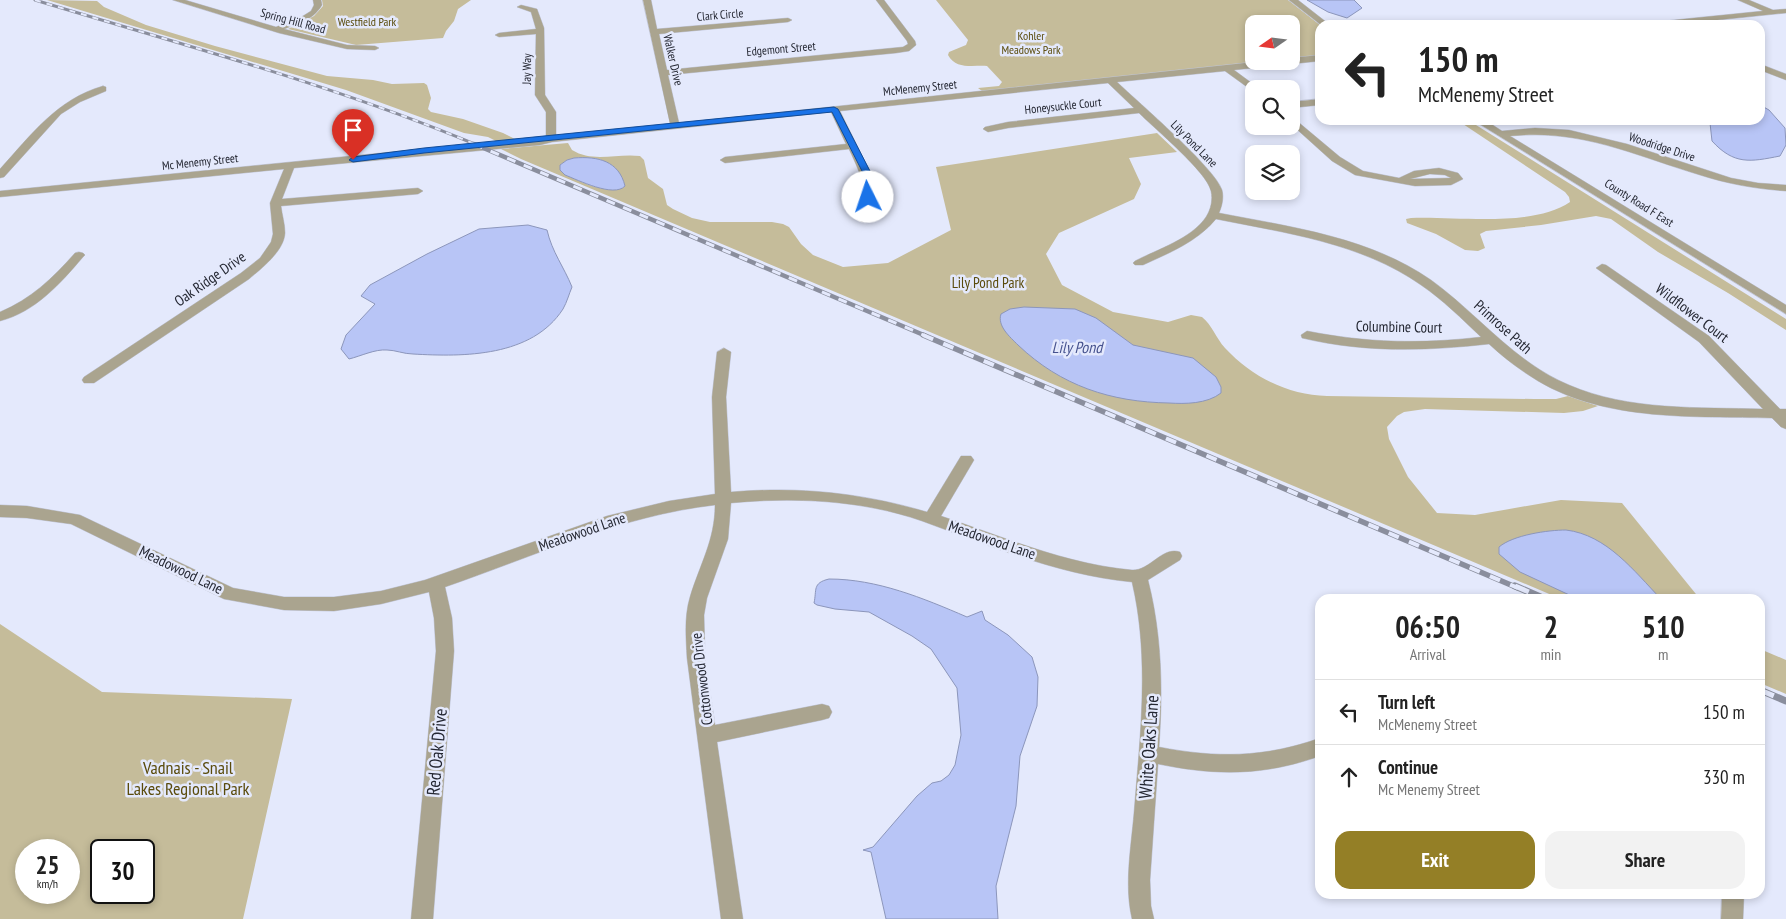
<!DOCTYPE html>
<style>
:root{--surface:#fff;--page:#f2f2f2;--text:#222;--muted:#767676;--line:#e0e0e0;--accent:#947f26}
body{margin:0;font-family:"PT Sans Narrow",sans-serif;background:var(--page);color:var(--text);height:100vh;display:flex;flex-direction:column;font-size:19px;white-space:nowrap}
*{box-sizing:border-box;margin:0}
p{font-size:16px;color:var(--muted)}
.icon{flex:none;width:28px;height:28px;fill:none;stroke:currentColor;stroke-width:2;stroke-linecap:round;stroke-linejoin:round}
.map{position:relative;flex:1;overflow:hidden}
.drawer{position:absolute;left:1315px;top:594px;width:450px;height:305px;display:flex;flex-direction:column;background:var(--surface);border-radius:15px;box-shadow:0 2px 8px #0003}
.drawer>*{flex:none}
.hud{position:absolute;left:1315px;top:20px;width:450px;height:105px;border-radius:15px;box-shadow:0 2px 8px #0003;background:#fff;color:var(--text);overflow:hidden}
.needle{width:32px;rotate:256deg}
.tools{position:absolute;left:1245px;top:15px;display:grid;gap:10px}
.tools a{display:grid;place-items:center;width:55px;height:55px;border-radius:10px;background:var(--surface);box-shadow:0 2px 8px #0003;font-size:25px}
.speed{position:absolute;left:15px;top:839px;display:flex;gap:10px;font-size:25px;font-weight:700;text-align:center}
.speed>*{display:grid;place-content:center;width:65px;height:65px;border-radius:50%;background:var(--surface);box-shadow:0 2px 8px #0003;line-height:1}
.speed small{font-size:12px;font-weight:400}
.speed .limit{border:2px solid #111;border-radius:8px;background:#fff;color:#111}
.pin{position:absolute;display:grid;place-items:center;width:42px;height:42px;color:#fff;margin:-51px -21px;border-radius:50% 50% 50% 0;rotate:-45deg;box-shadow:0 0 5px #0007}
.pin .icon{rotate:45deg}
.me{position:absolute;width:55px;margin:-28px;rotate:356deg;stroke-linejoin:round;filter:drop-shadow(0 0 4px #0008)}
.turn{display:flex;align-items:center;gap:18px;height:105px;padding:0 20px;font-size:22px}
.turn .icon{width:65px;height:65px;stroke-width:2.5}
.turn b{display:block;font-size:35px;line-height:42px}
.eta{display:flex;justify-content:space-evenly;align-items:center;height:85px;text-align:center}
.eta b{font-size:30px;font-weight:600;line-height:35px}
.cta{display:flex;gap:10px;margin-top:auto;padding:10px 20px}
.cta a{flex:1;height:58px;border-radius:15px;background:var(--accent);color:#fff;font-size:20px;font-weight:600;line-height:58px;text-align:center}
.cta a+a{background:var(--page);color:var(--text)}
ul{padding:0;list-style:none}
li{display:flex;align-items:center;gap:15px;height:65px;padding:0 20px;border-top:1px solid var(--line)}
li div{flex:1}
li b{display:block;font-size:19px}
li em{font-style:normal}
.map>svg:first-child{display:block}
</style>
<div class="map">
<svg width="1786" height="919" viewBox="0 0 1786 919">
<rect width="100%" height="100%" fill="#e4e9fc"/>
<path fill="#c5bc9a" fill-rule="evenodd" d="M 47,0 L 97,1 L 104,7 L 146,25 L 215,46 L 327,76 L 373,80 L 392,84 L 424,83 L 427,85 L 431,98 L 428,109 L 431,112 L 463,119 L 503,133 L 517,140 L 498,142 L 488,137 L 464,133 L 346,90 Z
M 322,0 L 471,0 L 458,9 L 454,21 L 446,31 L 443,38 L 356,45 L 288,29 L 314,16 L 323,6 Z
M 936,0 L 1288,0 L 1320,25 L 1320,56 L 1291,59 L 1291,24 L 1254,24 L 1254,61 L 1269,61 L 982,91 L 978,88 L 999,86 L 1002,82 L 987,66 C 973,65 956,70 948,55 L 949,52 L 966,45 L 968,40 Z
M 1457,120 L 1468,120 L 1786,319 L 1786,330 L 1728,293 L 1658,252 L 1611,219 L 1596,216 L 1541,225 L 1486,231 L 1480,234 L 1485,248 L 1478,251 L 1465,250 L 1436,234 L 1407,223 L 1406,219 L 1411,218 C 1455,216 1532,228 1570,202 L 1569,197 L 1565,192 Z
M 1157,133 L 1177,152 L 1129,158 L 1141,184 L 1134,199 L 1059,233 L 1046,254 L 1062,285 L 1113,312 L 1168,322 L 1191,315 L 1202,317 C 1212,325 1216,338 1225,348 C 1252,377 1288,395 1327,396 L 1534,399 L 1556,399 L 1568,396 L 1598,406 L 1583,411 L 1564,413 L 1425,409 L 1404,412 L 1397,416 L 1387,427 L 1389,439 L 1408,477 L 1437,513 L 1475,515 L 1561,500 L 1622,503 L 1700,599 L 1561,599 L 521,159 L 501,149 L 568,143 L 572,150 C 593,163 617,153 640,156 L 644,160 L 648,178 L 663,189 L 667,205 L 673,209 L 692,218 L 710,222 L 772,222 L 783,224 L 789,227 L 801,244 L 813,255 L 843,267 L 888,263 L 951,230 L 936,167 ZM 574,158 L 600,159 L 621,176 L 625,186 C 613,198 569,179 560,168 L 560,165 L 567,160 Z
M 0,624 L 102,692 L 292,699 L 243,919 L 0,919 ZM 26,850 L 69,850 L 69,892 L 26,892 ZM 101,850 L 144,850 L 144,892 L 101,892 Z
M 1760,649 L 1786,660 L 1786,694 L 1760,683 Z"/>
<path fill="#b8c5f6" stroke="#8c96bb" d="M 1307,0 L 1354,0 L 1362,8 L 1347,18 L 1328,12 Z
M 1760,105 L 1769,110 L 1785,128 L 1786,145 L 1780,156 C 1750,162 1734,165 1712,141 L 1710,123 L 1707,120 L 1760,120 Z
M 574,158 C 598,156 619,161 625,186 C 614,198 578,180 565,175 L 560,170 L 560,165 L 567,160 Z
M 528,225 L 547,230 C 552,252 564,267 572,287 C 569,294 567,302 563,309 C 532,357 464,357 413,354 C 404,354 395,350 387,350 C 375,349 361,356 349,359 L 341,349 L 346,335 L 375,304 L 361,296 L 370,285 L 427,254 L 479,229 Z
M 1024,307 L 1075,309 L 1096,318 L 1133,345 L 1193,358 L 1216,377 L 1221,387 L 1221,393 C 1207,404 1185,404 1169,403 C 1111,402 1061,386 1018,345 C 1010,337 997,326 1001,314 L 1010,309 Z
M 1566,530 C 1607,535 1634,571 1661,599 L 1578,599 L 1520,572 L 1499,554 L 1499,547 C 1513,535 1548,530 1566,530 Z
M 829,579 C 877,579 923,598 967,617 L 982,611 L 985,620 L 1008,635 L 1032,657 L 1038,677 L 1037,706 L 1020,756 L 1016,806 L 996,886 L 998,919 L 886,919 L 871,852 L 863,850 L 873,847 L 917,796 L 932,783 L 941,781 L 949,775 L 955,765 L 961,735 L 957,688 L 931,649 L 912,636 L 869,612 L 835,609 L 817,605 L 814,603 C 817,590 812,583 829,579 Z"/>
<g fill="none" stroke-linecap="round" stroke-linejoin="round">
<g stroke="#c1c6d8" stroke-width="1">
<path id="minor" d="M 173,0 L 185,0 L 276,27 L 303,16 L 311,11 L 314,5 L 313,0 L 321,0 L 322,5 C 313,20 300,23 284,29 L 347,45 L 375,46 L 379,48 L 375,50 L 347,49 L 279,33 Z
M 643,0 L 651,0 L 657,29 L 788,18 L 792,20 L 788,22 L 659,34 L 667,70 L 903,47 L 908,44 L 907,41 L 876,0 L 884,0 L 915,41 L 916,45 L 909,51 L 896,53 L 668,75 L 679,123 L 1264,61 L 1291,61 L 1291,58 L 1320,55 L 1320,61 L 1234,70 L 1257,87 L 1258,89 L 1254,89 L 1254,92 L 1225,71 L 1117,82 C 1138,102 1215,168 1222,190 C 1224,198 1222,206 1219,213 C 1291,227 1369,237 1431,280 C 1478,314 1514,362 1569,385 C 1629,411 1699,407 1763,409 L 1699,342 L 1596,268 L 1602,264 L 1606,265 L 1709,336 L 1780,409 L 1786,409 L 1786,429 L 1781,427 L 1772,418 C 1695,416 1607,422 1538,381 C 1520,370 1504,358 1489,344 C 1426,351 1365,353 1302,338 L 1301,335 L 1307,331 C 1368,343 1420,344 1481,337 C 1462,319 1443,300 1421,285 C 1361,243 1286,233 1216,219 C 1197,242 1169,253 1143,265 L 1135,265 L 1133,263 L 1135,261 C 1158,249 1191,239 1206,217 C 1211,209 1213,200 1211,191 C 1207,172 1155,129 1139,113 L 1008,128 L 988,132 L 983,129 L 985,127 L 1008,122 L 1134,108 L 1108,83 L 840,111 L 872,176 L 873,194 L 869,219 L 863,222 L 857,219 C 865,184 864,181 849,149 L 725,163 L 720,160 L 725,157 L 846,144 L 831,112 L 552,142 L 540,145 L 294,168 L 282,199 L 418,188 L 423,191 L 418,194 L 281,206 C 282,215 285,224 285,233 C 284,251 262,268 249,279 L 94,383 L 84,383 L 82,380 L 84,377 L 241,273 L 260,258 L 271,242 L 273,234 L 270,203 L 284,169 L 0,197 L 0,191 L 411,150 L 423,151 L 546,137 L 546,112 L 535,95 L 536,34 L 499,37 L 495,35 L 499,33 L 536,29 L 531,12 L 517,7 L 521,5 L 537,9 L 544,28 L 545,95 L 556,112 L 556,136 L 670,124 Z
M 1289,0 L 1298,0 L 1330,25 L 1321,25 Z
M 1738,0 L 1749,0 L 1773,10 L 1786,9 L 1786,13 L 1669,25 L 1641,25 L 1645,23 L 1763,11 Z
M 1760,64 L 1786,74 L 1786,80 L 1760,70 Z
M 103,86 L 106,87 L 106,91 L 80,102 L 61,114 L 4,177 L 0,178 L 0,169 C 31,135 57,99 103,86 Z
M 1320,99 L 1320,105 L 1291,108 L 1291,102 Z
M 1291,116 L 1340,157 L 1363,171 L 1399,178 L 1414,171 L 1439,168 L 1458,173 L 1463,179 L 1451,185 L 1415,186 L 1355,175 L 1332,161 L 1291,124 ZM 1430,174 L 1445,175 L 1451,178 L 1410,179 Z
M 1473,120 L 1485,120 L 1502,131 L 1535,128 L 1569,130 L 1627,144 L 1731,178 L 1758,183 L 1786,185 L 1786,191 C 1756,189 1728,184 1700,175 C 1633,155 1582,129 1510,136 L 1786,305 L 1786,314 Z
M 79,252 L 83,253 L 85,255 L 83,257 C 60,284 35,312 0,321 L 0,312 C 31,299 53,278 75,253 Z
M 724,348 L 731,352 L 726,397 L 731,492 C 798,486 863,493 927,512 L 961,456 L 971,456 L 974,460 L 941,516 C 1004,537 1065,564 1132,570 C 1150,571 1162,546 1180,552 L 1182,556 L 1180,560 L 1148,580 C 1162,635 1163,690 1159,747 C 1216,758 1264,758 1320,738 L 1320,756 C 1264,776 1216,776 1158,764 L 1150,880 L 1151,906 L 1154,919 L 1132,919 C 1124,885 1131,848 1134,813 C 1140,736 1150,659 1132,582 C 1059,575 990,546 922,521 C 862,500 794,497 731,503 L 728,539 L 707,598 L 704,615 L 705,658 L 715,725 L 822,704 L 829,706 L 832,712 L 829,718 L 822,720 L 717,742 L 743,919 L 721,919 L 687,658 C 686,638 684,617 690,597 C 700,564 715,540 715,505 C 620,516 535,556 445,587 L 452,618 L 454,651 L 433,919 L 411,919 L 436,651 L 434,618 L 429,592 L 381,604 L 334,611 L 284,610 L 224,599 L 71,524 L 27,518 L 0,517 L 0,505 L 27,506 L 80,515 L 233,588 L 284,597 L 334,597 L 381,591 L 425,580 L 607,516 L 669,501 L 715,494 L 712,397 L 717,352 Z
M 1722,894 L 1744,894 L 1743,919 L 1721,919 Z"/>
</g>
<use href="#minor" fill="#aaa48f" fill-rule="evenodd"/>
<g stroke="#8a8e9d" stroke-width="3">
<path id="rail-far3" d="M 35,0 C 183,45 334,85 477,145"/>
</g>
<g stroke="#8a8e9d" stroke-width="4.5">
<path id="rail-far2" d="M 474,144 L 926,336"/>
</g>
<g stroke="#8a8e9d" stroke-width="5.5">
<path id="rail-far1" d="M 923,335 L 1518,588"/>
</g>
<g stroke="#8a8e9d" stroke-width="7">
<path id="rail" d="M 1515,586 L 1545,599
M 1760,690 L 1786,701"/>
</g>
<use href="#rail-far3" stroke="#e4e9fc" stroke-width="2" stroke-dasharray="6" stroke-linecap="butt"/>
<use href="#rail-far2" stroke="#e4e9fc" stroke-width="3" stroke-dasharray="9" stroke-linecap="butt"/>
<use href="#rail-far1" stroke="#e4e9fc" stroke-width="4" stroke-dasharray="11" stroke-linecap="butt"/>
<use href="#rail" stroke="#e4e9fc" stroke-width="5" stroke-dasharray="15" stroke-linecap="butt"/>
</g>
<path fill="#1a73e8" stroke="#114b97" d="M 834,107 L 838,109 L 871,173 L 871,198 L 864,197 L 863,173 L 832,112 L 424,153 L 353,162 L 349,160 L 353,157 L 424,148 Z"/>
<g text-anchor="middle" stroke-width="5" stroke-linejoin="round" paint-order="stroke">
<g font-size="12" fill="#242732" stroke="#e4e9fc">
<text transform="translate(720 15) rotate(-5)" y="4">Clark Circle</text>
<text transform="translate(293 21) rotate(15)" y="4">Spring Hill Road</text>
<text transform="translate(781 49) rotate(-5)" y="4">Edgemont Street</text>
<text transform="translate(673 60) rotate(77)" y="4">Walker Drive</text>
<text transform="translate(527 69) rotate(-89)" y="4">Jay Way</text>
<text transform="translate(920 88) rotate(-6)" y="4">McMenemy Street</text>
<text transform="translate(1063 106) rotate(-6)" y="4">Honeysuckle Court</text>
<text transform="translate(1194 144) rotate(45)" y="4">Lily Pond Lane</text>
<text transform="translate(1662 147) rotate(18)" y="4">Woodridge Drive</text>
<text transform="translate(200 162) rotate(-6)" y="4">Mc Menemy Street</text>
<text transform="translate(1639 203) rotate(32)" y="4">County Road F East</text>
</g>
<g font-size="12" fill="#5a4b0b" stroke="#e4e9fc">
<text x="367" y="26">Westfield Park</text>
<text x="1031" y="40">Kohler<tspan x="1031" dy="14">Meadows Park</tspan></text>
</g>
<g font-size="15" fill="#242732" stroke="#e4e9fc">
<text transform="translate(210 279) rotate(-35)" y="5">Oak Ridge Drive</text>
<text transform="translate(1692 313) rotate(37)" y="5">Wildflower Court</text>
<text transform="translate(1399 327) rotate(1)" y="5">Columbine Court</text>
<text transform="translate(1503 327) rotate(42)" y="5">Primrose Path</text>
<text transform="translate(582 532) rotate(-19)" y="5">Meadowood Lane</text>
<text transform="translate(992 540) rotate(19)" y="5">Meadowood Lane</text>
<text transform="translate(181 570) rotate(26)" y="5">Meadowood Lane</text>
<text transform="translate(702 679) rotate(-97)" y="5">Cottonwood Drive</text>
</g>
<g font-size="15" fill="#5a4b0b" stroke="#e4e9fc">
<text x="988" y="288">Lily Pond Park</text>
</g>
<g font-size="16" font-style="italic" fill="#46528f" stroke="#e4e9fc">
<text x="1077" y="353">Lily Pond</text>
</g>
<g font-size="18" fill="#242732" stroke="#e4e9fc">
<text transform="translate(1149 747) rotate(-86)" y="6">White Oaks Lane</text>
<text transform="translate(437 752) rotate(-85)" y="6">Red Oak Drive</text>
</g>
<g font-size="18" fill="#5a4b0b" stroke="#e4e9fc">
<text x="188" y="774">Vadnais - Snail<tspan x="188" dy="21">Lakes Regional Park</tspan></text>
</g>
</g>
</svg>
<div class="tools">
<a><svg class="needle" viewBox="-14 -14 28 28"><path d="M0-13l5 13h-10z" fill="#e53935"/><path d="M0 13l5-13h-10z" fill="#767676"/></svg></a>
<a><svg class="icon" aria-label="search" viewBox="0 0 24 24"><circle cx="10" cy="10" r="6"/><path d="M15 15l6 6"/></svg></a>
<a><svg class="icon" aria-label="layers" viewBox="0 0 24 24"><path d="M12 4l9 5-9 5-9-5zM3 14l9 5 9-5"/></svg></a>
</div>
<div class="speed"><div>25<small>km/h</small></div><div class="limit">30</div></div>
<div class="pin" style="left:353px;top:160px;background:#d93025"><svg class="icon" aria-label="arrive" viewBox="0 0 24 24"><path d="M6 21V4h12l-3 4 3 4H6"/></svg></div>
<svg class="me" style="left:868px;top:197px" viewBox="-20 -20 40 40"><circle r="19" fill="#fff"/><path d="M0-13L10 11 0 6-10 11z" fill="#1a73e8"/></svg>
<div class="hud">
<div class="turn"><svg class="icon" aria-label="left" viewBox="0 0 24 24"><path d="M17 20v-9H6M10 6l-5 5 5 5"/></svg><div><b>150 m</b>McMenemy Street</div></div>
</div>
<section class="drawer">
<div class="eta">
<div><b>06:50</b><p>Arrival</p></div>
<div><b>2</b><p>min</p></div>
<div><b>510</b><p>m</p></div>
</div>
<ul>
<li><svg class="icon" aria-label="left" viewBox="0 0 24 24"><path d="M17 20v-9H6M10 6l-5 5 5 5"/></svg><div><b>Turn left</b><p>McMenemy Street</p></div><em>150 m</em></li>
<li><svg class="icon" aria-label="ahead" viewBox="0 0 24 24"><path d="M12 20V5M6 11l6-6 6 6"/></svg><div><b>Continue</b><p>Mc Menemy Street</p></div><em>330 m</em></li>
</ul>
<div class="cta"><a>Exit</a><a>Share</a></div>
</section>
</div>
